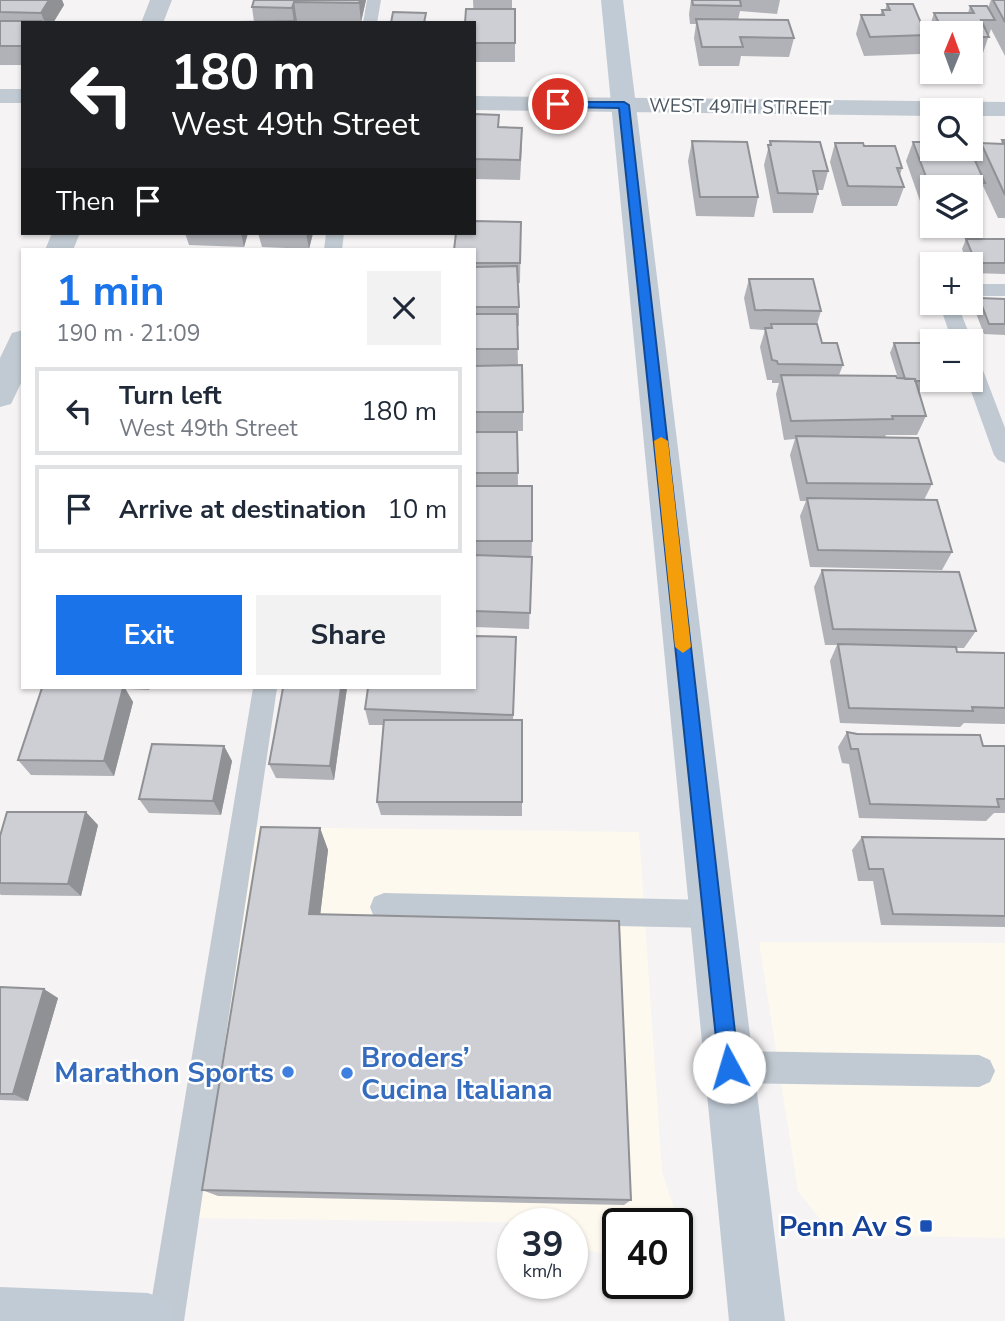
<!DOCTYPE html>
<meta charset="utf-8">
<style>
:root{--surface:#fff;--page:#f2f2f3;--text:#1f2937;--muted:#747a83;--line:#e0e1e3;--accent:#1a73e8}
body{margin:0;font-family:"Nunito Sans",sans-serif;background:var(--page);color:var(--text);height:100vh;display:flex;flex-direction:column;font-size:26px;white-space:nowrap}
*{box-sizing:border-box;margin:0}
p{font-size:23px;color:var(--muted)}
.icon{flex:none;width:38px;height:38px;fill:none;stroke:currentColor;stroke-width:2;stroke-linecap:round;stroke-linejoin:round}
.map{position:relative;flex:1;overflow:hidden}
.sheet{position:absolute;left:21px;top:248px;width:455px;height:441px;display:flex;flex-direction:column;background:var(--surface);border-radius:0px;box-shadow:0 2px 5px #0004}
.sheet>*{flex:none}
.hud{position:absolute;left:21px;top:21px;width:455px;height:214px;border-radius:0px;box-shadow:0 2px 5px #0004;background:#202124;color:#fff;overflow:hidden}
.needle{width:46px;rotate:1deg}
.buttons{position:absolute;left:920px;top:21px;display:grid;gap:14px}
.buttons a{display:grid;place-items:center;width:63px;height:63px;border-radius:0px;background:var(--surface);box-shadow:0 2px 5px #0004;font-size:35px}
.speed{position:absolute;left:497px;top:1208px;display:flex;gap:14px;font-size:35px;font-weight:700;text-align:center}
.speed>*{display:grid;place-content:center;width:91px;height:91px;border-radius:50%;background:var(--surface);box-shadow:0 2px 5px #0004;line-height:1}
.speed small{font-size:18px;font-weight:400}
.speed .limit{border:4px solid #111;border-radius:10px;background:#fff;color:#111}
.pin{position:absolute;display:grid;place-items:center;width:60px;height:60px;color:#fff;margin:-30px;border:4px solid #fff;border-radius:50%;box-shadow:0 2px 7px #0007}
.me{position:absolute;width:77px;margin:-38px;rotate:354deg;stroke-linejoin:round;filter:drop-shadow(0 0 5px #0008)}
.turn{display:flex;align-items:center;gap:24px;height:147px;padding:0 35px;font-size:32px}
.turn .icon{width:91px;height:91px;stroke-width:2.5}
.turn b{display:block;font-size:49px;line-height:60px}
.then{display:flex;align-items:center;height:66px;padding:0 35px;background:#0003;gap:14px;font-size:26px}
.round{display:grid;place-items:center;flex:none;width:74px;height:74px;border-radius:0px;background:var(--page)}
.overview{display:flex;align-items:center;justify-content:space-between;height:119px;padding:0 35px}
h1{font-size:42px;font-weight:700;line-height:52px;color:var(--accent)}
.primary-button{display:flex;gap:14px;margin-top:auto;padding:14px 35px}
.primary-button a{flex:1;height:80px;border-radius:0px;background:var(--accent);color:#fff;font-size:28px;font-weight:700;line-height:80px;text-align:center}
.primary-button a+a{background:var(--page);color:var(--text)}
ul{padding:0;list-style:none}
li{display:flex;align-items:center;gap:21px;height:88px;margin:0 14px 10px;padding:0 21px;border:4px solid var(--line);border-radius:0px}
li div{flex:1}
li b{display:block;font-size:26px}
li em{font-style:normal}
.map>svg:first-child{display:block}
</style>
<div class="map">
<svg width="1005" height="1321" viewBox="0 0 1005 1321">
<rect width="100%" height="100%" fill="#f5f3f3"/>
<path fill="#fdf9ef" d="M 250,827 L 639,832 L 662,1172 L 676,1214 L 674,1223 L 618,1223 L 618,1258 L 572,1246 L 572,1223 L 186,1218 Z
M 759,942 L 1005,943 L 1005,1238 L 851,1235 L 820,1219 L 798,1191 Z"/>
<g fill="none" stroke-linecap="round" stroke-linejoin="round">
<path fill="#c1cad2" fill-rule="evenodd" d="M 367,0 L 381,0 L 377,23 L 363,23 Z
M 326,233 L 344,233 L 342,250 L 324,250 Z
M 971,284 L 1005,284 L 1005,296 L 971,296 Z
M 939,303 L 957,303 L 972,341 L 971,342 L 952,341 Z
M 971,358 L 978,360 L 981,365 L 1005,428 L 1005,463 L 998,460 L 994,455 L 967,380 L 971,380 Z
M 253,688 L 277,688 L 184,1321 L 148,1321 Z
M 384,893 L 712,900 L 722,904 L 726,914 L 722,924 L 712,928 L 384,921 L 374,917 L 370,907 L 374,897 Z
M 729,1051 L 979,1055 L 990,1060 L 995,1071 L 990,1082 L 979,1087 L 729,1083 L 718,1078 L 713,1067 L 718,1056 Z"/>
<path fill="#c1cad2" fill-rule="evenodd" d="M 150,0 L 172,0 L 163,23 L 141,23 Z
M 0,89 L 23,89 L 23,103 L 0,103 Z
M 474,96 L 1005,102 L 1005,116 L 971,116 L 971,110 L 933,110 L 933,116 L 474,110 Z
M 52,233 L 80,233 L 73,250 L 45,250 Z
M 23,330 L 23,379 L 11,404 L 0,407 L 0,358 L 12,333 Z"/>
<path fill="#c1cbd6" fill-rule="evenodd" d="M 601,0 L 623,0 L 785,1321 L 729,1321 Z
M 0,1287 L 148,1293 L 168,1301 L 176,1321 L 0,1321 Z"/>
</g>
<path fill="#b0b2b7" d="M 0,0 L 62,0 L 64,5 L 53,23 L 23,23 L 23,65 L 0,65 Z
M 254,0 L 366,0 L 361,22 L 297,21 L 297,23 L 236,23 L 254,22 L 252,7 Z
M 473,0 L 512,0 L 512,9 L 515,9 L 515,62 L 474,62 L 474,23 Z
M 691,0 L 780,0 L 777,14 L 740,11 L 738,20 L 794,38 L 789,57 L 741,56 L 739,66 L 699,66 L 694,38 L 696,24 L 690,24 L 689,14 Z
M 991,0 L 1005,0 L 1005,56 L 991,29 L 982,56 L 971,56 L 971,33 L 933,33 L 933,42 L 928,32 L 934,13 L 968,13 L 970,6 L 988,8 Z
M 887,4 L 926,35 L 920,54 L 864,56 L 856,34 L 861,15 L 880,15 L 882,10 L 885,10 Z
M 474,114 L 499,115 L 499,127 L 522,147 L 520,180 L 474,179 Z
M 1002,140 L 1005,140 L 1005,218 L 998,218 L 983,186 L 976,202 L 971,202 L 971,187 L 933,187 L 933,202 L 920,201 L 906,161 L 913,142 L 974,159 L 981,143 L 1001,144 Z
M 692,141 L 758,197 L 754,217 L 696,216 L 688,161 Z
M 770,141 L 828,171 L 823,190 L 817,190 L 818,194 L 813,213 L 773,213 L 764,165 Z
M 835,143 L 864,146 L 902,168 L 900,175 L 904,187 L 897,206 L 842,206 L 830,162 Z
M 521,222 L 520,283 L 518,283 L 519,307 L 519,326 L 517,326 L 518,365 L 523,412 L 523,431 L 474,431 L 474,250 Z
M 185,233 L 248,233 L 244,247 L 189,245 Z
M 258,233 L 313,233 L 309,249 L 262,247 Z
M 966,239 L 1005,239 L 1005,274 L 971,273 L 971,264 L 968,264 L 962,249 Z
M 749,279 L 821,311 L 817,324 L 822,343 L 843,365 L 839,375 L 898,378 L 890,353 L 894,343 L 958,381 L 953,391 L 918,391 L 926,416 L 917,435 L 886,435 L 885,437 L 932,484 L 924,500 L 952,552 L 942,570 L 810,567 L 800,516 L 806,501 L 800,501 L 790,455 L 795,439 L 784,440 L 776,394 L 779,383 L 772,383 L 772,380 L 767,380 L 760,347 L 765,330 L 750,329 L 744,298 Z
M 979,298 L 1005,299 L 1005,335 L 984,334 L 974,308 Z
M 474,432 L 517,432 L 518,486 L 532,541 L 529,629 L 474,627 Z
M 822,570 L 976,631 L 964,648 L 956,648 L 957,652 L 1005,653 L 1005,724 L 964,723 L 960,727 L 840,723 L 830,661 L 837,645 L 825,645 L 814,587 Z
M 516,637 L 513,720 L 522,802 L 522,816 L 381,815 L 377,802 L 383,725 L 369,725 L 365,709 Z
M 42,688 L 150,688 L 149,690 L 125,689 L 133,702 L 114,776 L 31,775 L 18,760 Z
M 347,688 L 334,780 L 276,778 L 269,764 Z
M 847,732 L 983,746 L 1005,746 L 1005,813 L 994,813 L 986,821 L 859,818 L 849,764 L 842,763 L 838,747 Z
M 224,746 L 232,761 L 221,815 L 149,813 L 139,799 Z
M 98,825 L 81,896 L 1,895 L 0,894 L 0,836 Z
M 320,828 L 328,850 L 320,915 L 631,1200 L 624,1205 L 218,1196 L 202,1190 Z
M 862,837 L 1005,839 L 1005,927 L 881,925 L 873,881 L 858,881 L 852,850 Z
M 0,987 L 58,998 L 28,1101 L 0,1100 Z"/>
<path fill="#909195" d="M 49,0 L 62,0 L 64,5 L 53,23 L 45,23 L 41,13 Z
M 360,0 L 366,0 L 361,22 L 359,3 Z
M 294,2 L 297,21 L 297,23 L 294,23 L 292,8 Z
M 241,233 L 248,233 L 244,247 Z
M 306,233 L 313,233 L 309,249 Z
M 123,688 L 125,688 L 133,702 L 114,776 L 104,761 Z
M 341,688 L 347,688 L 334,780 L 330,766 Z
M 224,746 L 232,761 L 221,815 L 213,801 Z
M 86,812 L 98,825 L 81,896 L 68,884 Z
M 320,828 L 328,850 L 318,933 L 309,914 Z
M 44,989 L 58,998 L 28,1101 L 13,1094 Z"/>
<path fill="#cdcfd5" stroke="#909195" stroke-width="2" d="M 0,0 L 49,0 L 41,13 L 0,12 Z
M 254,0 L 360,0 L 359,3 L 294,2 L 292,8 L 252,7 Z
M 692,0 L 740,0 L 741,6 L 693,5 Z
M 993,0 L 1005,0 L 1005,22 Z
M 887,4 L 913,4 L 926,35 L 870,37 L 861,15 L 884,15 L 882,10 L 890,10 Z
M 970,6 L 987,6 L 995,20 L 981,20 L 989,37 L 971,37 L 971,33 L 944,33 L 934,13 L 974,13 Z
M 466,9 L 515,9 L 515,43 L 474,43 L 474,23 L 465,23 Z
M 393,12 L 426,13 L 424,23 L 391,23 Z
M 696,19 L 788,20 L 794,38 L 740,37 L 743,47 L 702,47 Z
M 0,21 L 41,21 L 40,23 L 23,23 L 23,46 L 0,46 Z
M 294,21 L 294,23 L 236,23 L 237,22 Z
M 474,114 L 499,115 L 498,127 L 522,128 L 520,160 L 474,159 Z
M 1002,140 L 1005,140 L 1005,195 L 981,143 L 1004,144 Z
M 692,141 L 747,142 L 758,197 L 700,197 Z
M 770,141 L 820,142 L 828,171 L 813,171 L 818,194 L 778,193 L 768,145 L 771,145 Z
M 913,142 L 933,142 L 933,149 L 970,149 L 985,183 L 928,182 Z
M 835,143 L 863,143 L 864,146 L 895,146 L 902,168 L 897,168 L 904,187 L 848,186 Z
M 474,221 L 521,222 L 520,263 L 474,263 L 474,250 L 454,250 L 456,233 L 474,233 Z
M 966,239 L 1005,239 L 1005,263 L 976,263 Z
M 517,266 L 519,307 L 474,307 L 474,267 Z
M 749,279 L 813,279 L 821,311 L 755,310 Z
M 979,298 L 1005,299 L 1005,324 L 989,324 Z
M 474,314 L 517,314 L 518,349 L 474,349 Z
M 771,324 L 817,324 L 822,343 L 837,343 L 843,365 L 778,364 L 777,361 L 772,360 L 765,328 L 772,328 Z
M 894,343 L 933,343 L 933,380 L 958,380 L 958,381 L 915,381 L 915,379 L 905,379 Z
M 522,365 L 523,412 L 474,412 L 474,366 Z
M 781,375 L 896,376 L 897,378 L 915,379 L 926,416 L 892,416 L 893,419 L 791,421 Z
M 474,432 L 517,432 L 518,473 L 474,473 Z
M 796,436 L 918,438 L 932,484 L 807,483 Z
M 474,486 L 532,486 L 532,541 L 474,541 Z
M 807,498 L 937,500 L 952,552 L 818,550 Z
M 474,555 L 532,557 L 530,613 L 474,611 Z
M 822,570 L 959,572 L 976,631 L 833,629 Z
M 474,636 L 516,637 L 513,715 L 365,709 L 368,688 L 474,688 Z
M 838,644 L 956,647 L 957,652 L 1005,653 L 1005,708 L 972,707 L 973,711 L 849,708 Z
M 42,688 L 123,688 L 104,761 L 18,760 Z
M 283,688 L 341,688 L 330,766 L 269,764 Z
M 384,720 L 522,720 L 522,802 L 377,802 Z
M 847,732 L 857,734 L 980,735 L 983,746 L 1005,746 L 1005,799 L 997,799 L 999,807 L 870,804 L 858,749 L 851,749 Z
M 152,744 L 224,746 L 213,801 L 139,799 Z
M 7,812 L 86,812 L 68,884 L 0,883 L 0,836 Z
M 261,827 L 320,828 L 309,914 L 619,921 L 631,1200 L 202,1190 Z
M 862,837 L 1005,839 L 1005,916 L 893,914 L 883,869 L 869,869 Z
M 0,987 L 44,989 L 13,1094 L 0,1094 Z"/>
<path fill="#1a73e8" stroke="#114b97" stroke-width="2" d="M 555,102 L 624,102 L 629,105 L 739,1067 L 736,1074 L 729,1077 L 722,1074 L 719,1067 L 619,108 L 558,107 L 553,104 Z"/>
<path fill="#f59e0b" d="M 661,437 L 668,441 L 691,647 L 683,653 L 675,647 L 654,441 Z"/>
<g fill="#3f7fe0" stroke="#fff" stroke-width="2.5">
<circle cx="288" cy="1072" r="7"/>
<circle cx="347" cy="1073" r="7"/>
</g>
<rect fill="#1a4fb4" stroke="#fff" stroke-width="2.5" x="919" y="1219" width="14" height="14" rx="3.5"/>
<g text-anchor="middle" stroke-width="5" stroke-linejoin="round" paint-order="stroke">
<g font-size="19" fill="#4a5661" stroke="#fff">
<text transform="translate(740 106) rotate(1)" y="7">WEST 49TH STREET</text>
</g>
<g font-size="28" font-weight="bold" fill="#366cbe" stroke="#fff" text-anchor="start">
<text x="361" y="1067">Broders’<tspan x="361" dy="32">Cucina Italiana</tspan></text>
<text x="274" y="1082" text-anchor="end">Marathon Sports</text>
</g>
<g font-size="28" font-weight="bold" fill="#164399" stroke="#fff" text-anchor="end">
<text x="912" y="1236">Penn Av S</text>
</g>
</g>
</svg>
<div class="buttons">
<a><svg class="needle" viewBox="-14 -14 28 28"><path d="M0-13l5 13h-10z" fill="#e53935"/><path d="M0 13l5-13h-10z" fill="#747a83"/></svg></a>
<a><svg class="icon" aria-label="search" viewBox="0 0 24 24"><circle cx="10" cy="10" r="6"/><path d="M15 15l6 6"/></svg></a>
<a><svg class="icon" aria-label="layers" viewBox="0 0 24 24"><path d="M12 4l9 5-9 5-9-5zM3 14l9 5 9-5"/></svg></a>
<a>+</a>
<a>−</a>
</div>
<div class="speed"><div>39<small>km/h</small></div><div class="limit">40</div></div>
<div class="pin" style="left:558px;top:104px;background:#d93025"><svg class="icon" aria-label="arrive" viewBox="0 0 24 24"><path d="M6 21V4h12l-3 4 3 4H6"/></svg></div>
<svg class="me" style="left:729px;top:1067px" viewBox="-20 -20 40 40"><circle r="19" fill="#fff"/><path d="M0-13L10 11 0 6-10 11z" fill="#1a73e8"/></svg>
<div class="hud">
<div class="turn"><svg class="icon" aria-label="left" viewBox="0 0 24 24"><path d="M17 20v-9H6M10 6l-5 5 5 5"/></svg><div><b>180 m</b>West 49th Street</div></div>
<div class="then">Then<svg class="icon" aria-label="arrive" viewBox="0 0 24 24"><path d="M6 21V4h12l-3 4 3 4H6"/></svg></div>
</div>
<section class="sheet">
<div class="overview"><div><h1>1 min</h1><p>190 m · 21:09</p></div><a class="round"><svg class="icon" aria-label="close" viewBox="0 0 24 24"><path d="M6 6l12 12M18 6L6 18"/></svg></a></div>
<ul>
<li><svg class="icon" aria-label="left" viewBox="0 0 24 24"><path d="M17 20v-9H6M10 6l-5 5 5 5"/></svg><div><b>Turn left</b><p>West 49th Street</p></div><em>180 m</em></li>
<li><svg class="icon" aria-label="arrive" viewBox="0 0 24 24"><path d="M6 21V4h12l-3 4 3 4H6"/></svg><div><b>Arrive at destination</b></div><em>10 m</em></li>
</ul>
<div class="primary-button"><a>Exit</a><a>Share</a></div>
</section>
</div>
